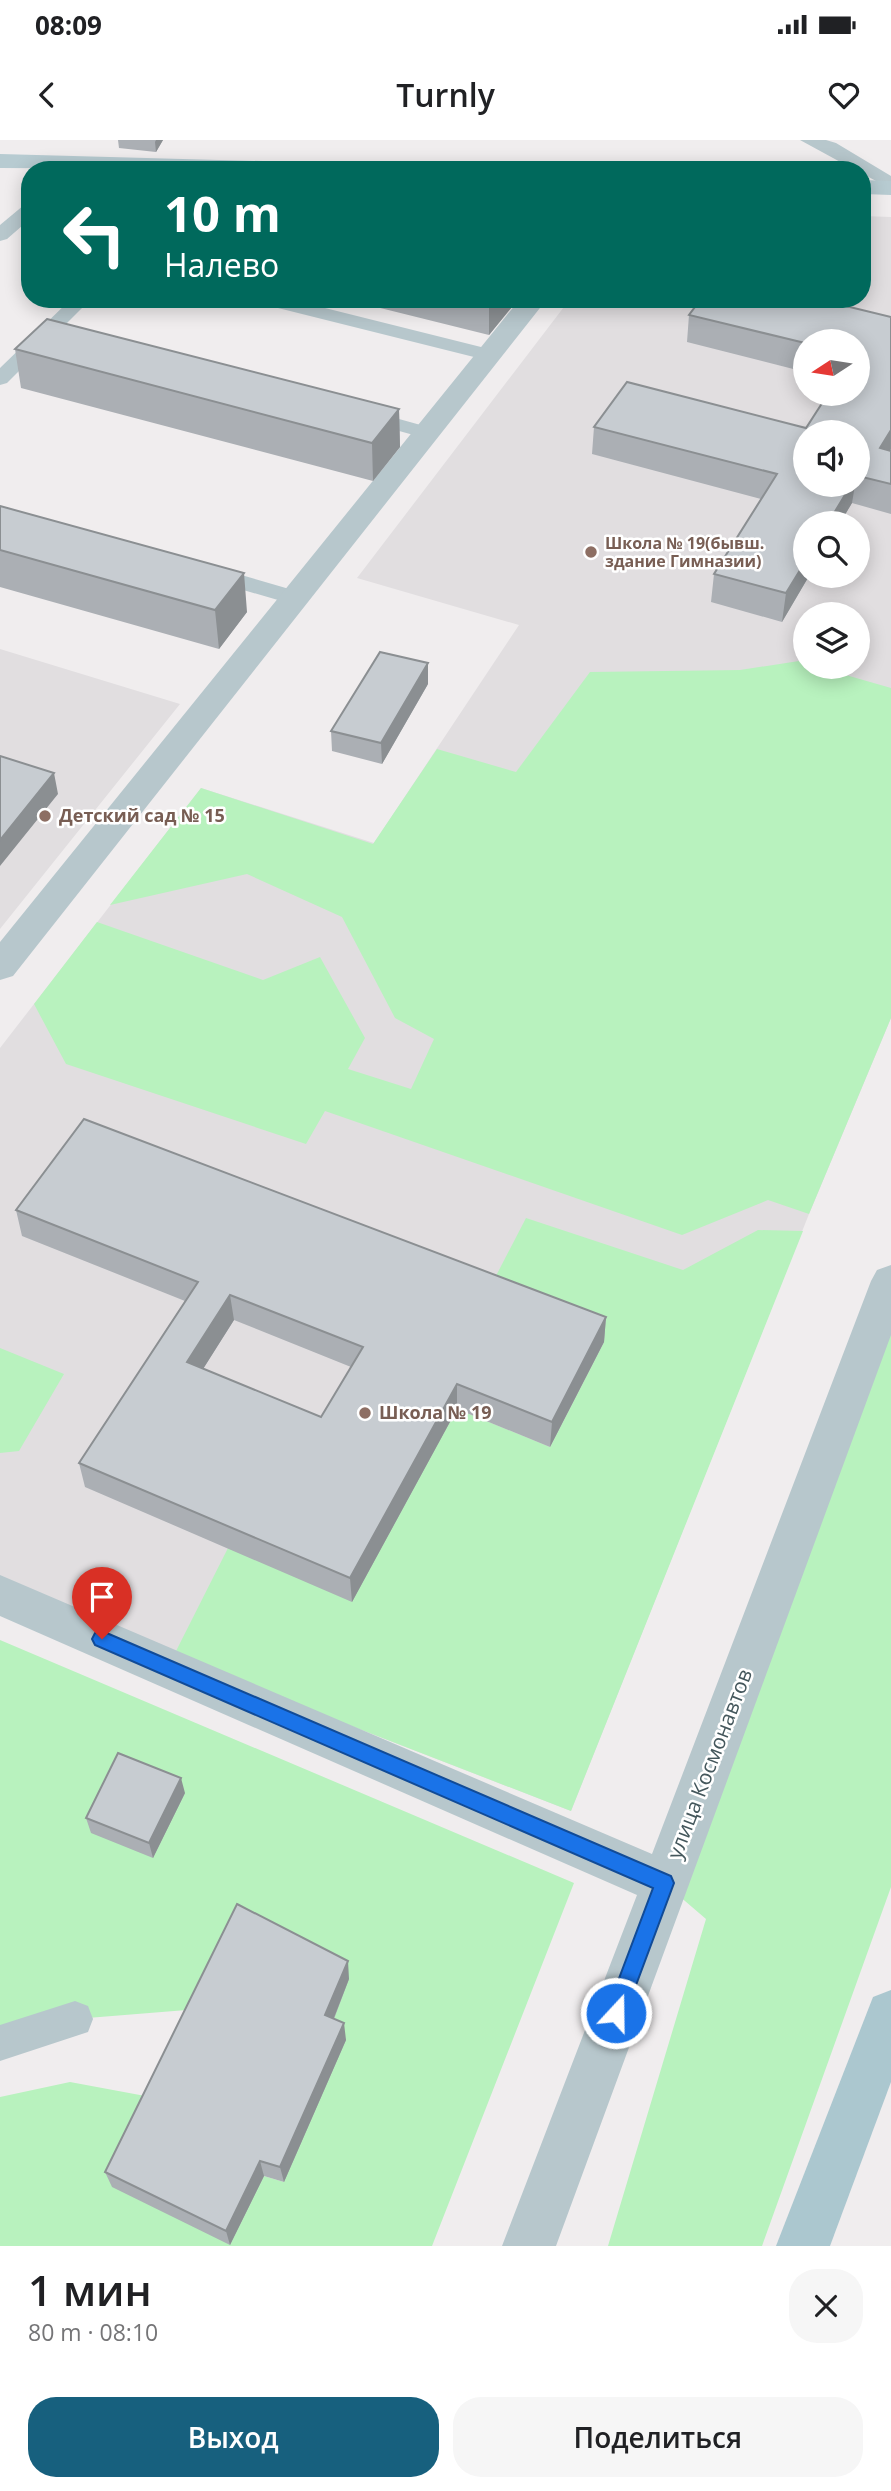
<!DOCTYPE html>
<html lang="ru">
<meta charset="utf-8">
<style>
:root{--surface:#fff;--page:#f6f6f6;--text:#202124;--muted:#757577;--accent:#17607e}
body{margin:0;font-family:"Open Sans",sans-serif;background:var(--page);color:var(--text);height:100vh;display:flex;flex-direction:column;font-size:26px;white-space:nowrap}
*{box-sizing:border-box;margin:0}
p{font-size:23px;color:var(--muted)}
.icon{flex:none;width:38px;height:38px;fill:none;stroke:currentColor;stroke-width:2;stroke-linecap:round;stroke-linejoin:round}
.map{position:relative;height:2106px;overflow:hidden}
.panel{display:flex;flex-direction:column;background:var(--surface);flex:1}
.panel>*{flex:none}
.banner{position:absolute;left:21px;top:21px;width:850px;height:147px;border-radius:28px;box-shadow:0 4px 18px #0003;background:#00695c;color:#fff;overflow:hidden}
.needle{width:46px;rotate:258deg}
.buttons{position:absolute;left:793px;top:189px;display:grid;gap:14px}
.buttons a{display:grid;place-items:center;width:77px;height:77px;border-radius:50%;background:var(--surface);box-shadow:0 4px 18px #0003;font-size:35px}
.pin{position:absolute;display:grid;place-items:center;width:60px;height:60px;color:#fff;margin:-72px -30px;border-radius:50% 50% 50% 0;rotate:-45deg;box-shadow:0 0 7px #0007}
.pin .icon{rotate:45deg}
.me{position:absolute;width:77px;margin:-38px;rotate:21deg;stroke-linejoin:round;filter:drop-shadow(0 0 5px #0008)}
.turn{display:flex;align-items:center;gap:24px;height:147px;padding:0 28px;font-size:32px}
.turn .icon{width:91px;height:91px;stroke-width:2.5}
.turn b{display:block;font-size:49px;line-height:60px}
.round{display:grid;place-items:center;flex:none;width:74px;height:74px;border-radius:28px;background:var(--page)}
.overview{display:flex;align-items:center;justify-content:space-between;height:119px;padding:0 28px}
h1{font-size:42px;font-weight:600;line-height:52px}
.primary-button{display:flex;gap:14px;margin-top:auto;padding:14px 28px}
.primary-button a{flex:1;height:80px;border-radius:28px;background:var(--accent);color:#fff;font-size:28px;font-weight:600;line-height:80px;text-align:center}
.primary-button a+a{background:var(--page);color:var(--text)}
.status{display:flex;justify-content:space-between;align-items:center;height:49px;padding:0 35px;background:var(--surface);direction:ltr}
.status svg{height:19px;fill:currentColor}
header{display:flex;justify-content:space-between;align-items:center;height:91px;padding:0 28px;background:var(--surface);font-size:32px;font-weight:600}
.map>svg:first-child{display:block}
</style>
<div class="status"><b>08:09</b><svg viewBox="0 0 49 12"><path d="M0 12V9h3v3zM5 12V6h3v6zM10 12V3h3v9zM15 12V0h3v12zM26 1h20v11H26zM47 4h2v5h-2z"/></svg></div>
<header><svg class="icon" aria-label="back" viewBox="0 0 24 24"><path d="M15 5l-7 7 7 7"/></svg>Turnly<svg class="icon" aria-label="heart" viewBox="0 0 24 24"><path d="M12 20l-8-8c-3-5 5-10 8-4 3-6 11-1 8 4z"/></svg></header>
<div class="map">
<svg width="891" height="2106" viewBox="0 0 891 2106">
<rect width="100%" height="100%" fill="#f0edee"/>
<path fill="#e1dee0" fill-rule="evenodd" d="M 863,76 L 891,77 L 891,878 L 809,1074 L 571,1671 L 173,1517 L 0,1455 L 0,908 L 201,648 L 374,703 L 519,485 L 357,438 L 570,159 L 863,159 ZM 805,201 L 858,201 L 858,254 L 805,254 ZM 805,292 L 858,292 L 858,345 L 805,345 ZM 805,383 L 858,383 L 858,436 L 805,436 ZM 805,474 L 858,474 L 858,527 L 805,527 Z
M 0,509 L 180,564 L 0,789 Z"/>
<path fill="#b8f2be" d="M 799,521 L 805,523 L 805,527 L 818,527 L 891,548 L 891,878 L 809,1074 L 768,1060 L 682,1095 L 325,971 L 306,1004 L 66,924 L 34,864 L 97,782 L 263,840 L 320,817 L 365,898 L 348,929 L 411,949 L 434,899 L 395,878 L 342,777 L 247,734 L 110,765 L 201,648 L 373,704 L 437,609 L 516,632 L 590,532 L 740,530 Z
M 526,1078 L 683,1130 L 758,1090 L 803,1091 L 571,1671 L 173,1517 L 228,1408 L 457,1269 L 550,1307 L 604,1202 L 485,1157 Z
M 891,1141 L 891,1747 L 762,2106 L 608,2106 L 706,1779 L 664,1743 Z
M 0,1208 L 64,1234 L 19,1311 L 0,1313 Z
M 0,1500 L 574,1743 L 432,2106 L 0,2106 L 0,1957 L 70,1942 L 156,1958 L 264,2036 L 284,2042 L 199,1869 L 75,1879 L 0,1903 Z"/>
<g fill="none" stroke-linecap="round" stroke-linejoin="round">
<path fill="#b7c7cc" fill-rule="evenodd" d="M 800,0 L 826,0 L 836,3 L 891,36 L 891,49 L 863,34 L 863,30 L 855,30 Z
M 30,64 L 30,79 L 7,99 L 0,101 L 0,85 L 24,65 Z
M 71,159 L 91,159 L 7,243 L 0,245 L 0,228 Z
M 256,159 L 289,159 L 497,211 L 500,215 L 490,221 L 258,163 Z
M 363,269 L 435,289 L 438,293 L 435,297 L 428,299 L 356,279 L 353,275 L 356,271 Z
M 207,425 L 303,453 L 306,458 L 303,463 L 295,465 L 199,437 L 196,432 L 199,427 Z
M 75,1861 L 88,1866 L 93,1879 L 88,1892 L 0,1921 L 0,1885 Z"/>
<path fill="#b7c7cc" fill-rule="evenodd" d="M 520,159 L 547,159 L 13,836 L 0,840 L 0,802 Z
M 891,1125 L 891,1195 L 556,2106 L 502,2106 L 637,1755 L 0,1476 L 0,1435 L 652,1714 L 871,1141 L 877,1130 Z"/>
<path fill="#b7cbd1" fill-rule="evenodd" d="M 0,14 L 334,23 L 343,25 L 346,30 L 0,28 Z
M 863,40 L 891,41 L 891,55 L 863,54 Z"/>
<path fill="#abc7cf" fill-rule="evenodd" d="M 891,1850 L 891,1942 L 830,2106 L 776,2106 L 873,1857 Z"/>
</g>
<path fill="#abafb4" fill-rule="evenodd" d="M 118,0 L 163,0 L 156,12 L 119,8 Z
M 344,159 L 516,159 L 516,162 L 489,195 Z
M 689,175 L 891,177 L 891,374 L 852,363 L 840,383 L 805,383 L 805,436 L 809,436 L 782,482 L 711,462 L 714,434 L 761,359 L 592,314 L 594,287 L 806,288 L 858,254 L 858,201 L 805,201 L 805,232 L 687,202 ZM 858,292 L 858,345 L 805,345 Z
M 15,209 L 399,269 L 400,307 L 373,341 L 21,248 Z
M 0,366 L 247,472 L 219,509 L 0,447 Z
M 428,544 L 382,624 L 332,611 L 331,591 Z
M 16,1070 L 606,1177 L 604,1202 L 550,1307 L 457,1269 L 352,1462 L 85,1347 L 79,1323 L 185,1161 L 22,1096 ZM 234,1180 L 351,1227 L 321,1277 L 203,1229 Z
M 185,1653 L 153,1718 L 91,1693 L 86,1678 Z
M 349,1839 L 334,1879 L 346,1900 L 284,2042 L 264,2036 L 230,2105 L 112,2047 L 105,2032 Z"/>
<path fill="#8b8f92" d="M 156,0 L 163,0 L 156,12 L 155,2 Z
M 489,159 L 516,159 L 516,162 L 489,195 Z
M 399,269 L 400,307 L 373,341 L 372,303 Z
M 891,290 L 891,309 L 875,336 L 880,308 Z
M 851,345 L 855,345 L 852,363 L 840,383 L 828,383 Z
M 805,422 L 805,436 L 809,436 L 782,482 L 786,453 Z
M 244,433 L 247,472 L 219,509 L 215,470 Z
M 428,523 L 428,544 L 382,624 L 381,603 Z
M 54,633 L 58,654 L 0,726 L 0,700 Z
M 230,1155 L 234,1180 L 191,1248 L 187,1222 Z
M 606,1177 L 604,1202 L 550,1307 L 552,1282 Z
M 457,1244 L 457,1269 L 352,1462 L 350,1438 Z
M 181,1638 L 185,1653 L 153,1718 L 149,1703 Z
M 348,1821 L 349,1839 L 328,1893 L 325,1875 Z
M 344,1883 L 346,1900 L 284,2042 L 280,2027 Z
M 260,2021 L 264,2036 L 230,2105 L 226,2091 Z"/>
<path fill="#c7ccd1" stroke="#8b8f92" stroke-width="2" fill-rule="evenodd" d="M 701,159 L 817,159 L 891,177 L 891,290 L 880,308 L 891,311 L 891,344 L 858,336 L 858,292 L 805,292 L 805,345 L 851,345 L 828,383 L 805,383 L 805,422 L 786,453 L 714,434 L 777,334 L 594,287 L 627,242 L 806,288 L 828,254 L 858,254 L 858,201 L 805,201 L 805,203 L 689,175 Z
M 47,179 L 399,269 L 372,303 L 15,209 Z
M 0,366 L 244,433 L 215,470 L 0,410 Z
M 380,512 L 428,523 L 381,603 L 331,591 Z
M 0,616 L 54,633 L 0,700 Z
M 84,979 L 606,1177 L 552,1282 L 457,1244 L 350,1438 L 79,1323 L 198,1142 L 16,1070 ZM 230,1155 L 363,1207 L 321,1277 L 187,1222 Z
M 118,1613 L 181,1638 L 149,1703 L 86,1678 Z
M 237,1764 L 348,1821 L 325,1875 L 344,1883 L 280,2027 L 260,2021 L 226,2091 L 105,2032 Z"/>
<path fill="#1a73e8" stroke="#114b97" stroke-width="2" d="M 102,1491 L 671,1736 L 674,1743 L 623,1880 L 616,1883 L 609,1880 L 606,1873 L 653,1748 L 95,1505 L 92,1499 L 95,1493 Z"/>
<g fill="#8d6e63" stroke="#fff" stroke-width="2.5">
<circle cx="591" cy="412" r="7"/>
<circle cx="45" cy="676" r="7"/>
<circle cx="365" cy="1273" r="7"/>
</g>
<g text-anchor="middle" stroke-width="5" stroke-linejoin="round" paint-order="stroke">
<g font-size="16" font-weight="bold" fill="#785e54" stroke="#fff" text-anchor="start">
<text x="605" y="409">Школа № 19(бывш.<tspan x="605" dy="18">здание Гимназии)</tspan></text>
</g>
<g font-size="18" font-weight="bold" fill="#785e54" stroke="#fff" text-anchor="start">
<text x="59" y="682">Детский сад № 15</text>
<text x="379" y="1279">Школа № 19</text>
</g>
<g font-size="21" fill="#44575c" stroke="#fff">
<text transform="translate(710 1624) rotate(-69)" y="7">улица Космонавтов</text>
</g>
</g>
</svg>
<div class="buttons">
<a><svg class="needle" viewBox="-14 -14 28 28"><path d="M0-13l5 13h-10z" fill="#e53935"/><path d="M0 13l5-13h-10z" fill="#757577"/></svg></a>
<a><svg class="icon" aria-label="sound" viewBox="0 0 24 24"><path d="M4 9h4l5-4v14l-5-4H4zM17 9q2 3 0 6"/></svg></a>
<a><svg class="icon" aria-label="search" viewBox="0 0 24 24"><circle cx="10" cy="10" r="6"/><path d="M15 15l6 6"/></svg></a>
<a><svg class="icon" aria-label="layers" viewBox="0 0 24 24"><path d="M12 4l9 5-9 5-9-5zM3 14l9 5 9-5"/></svg></a>
</div>
<div class="pin" style="left:102px;top:1499px;background:#d93025"><svg class="icon" aria-label="arrive" viewBox="0 0 24 24"><path d="M6 21V4h12l-3 4 3 4H6"/></svg></div>
<svg class="me" style="left:616px;top:1873px" viewBox="-20 -20 40 40"><circle r="17" fill="#1a73e8" stroke="#fff" stroke-width="3"/><path d="M0-11L8 9 0 5-8 9z" fill="#fff"/></svg>
<div class="banner">
<div class="turn"><svg class="icon" aria-label="left" viewBox="0 0 24 24"><path d="M17 20v-9H6M10 6l-5 5 5 5"/></svg><div><b>10 m</b>Налево</div></div>
</div>
</div>
<section class="panel">
<div class="overview"><div><h1>1 мин</h1><p>80 m · 08:10</p></div><a class="round"><svg class="icon" aria-label="close" viewBox="0 0 24 24"><path d="M6 6l12 12M18 6L6 18"/></svg></a></div>
<div class="primary-button"><a>Выход</a><a>Поделиться</a></div>
</section>
